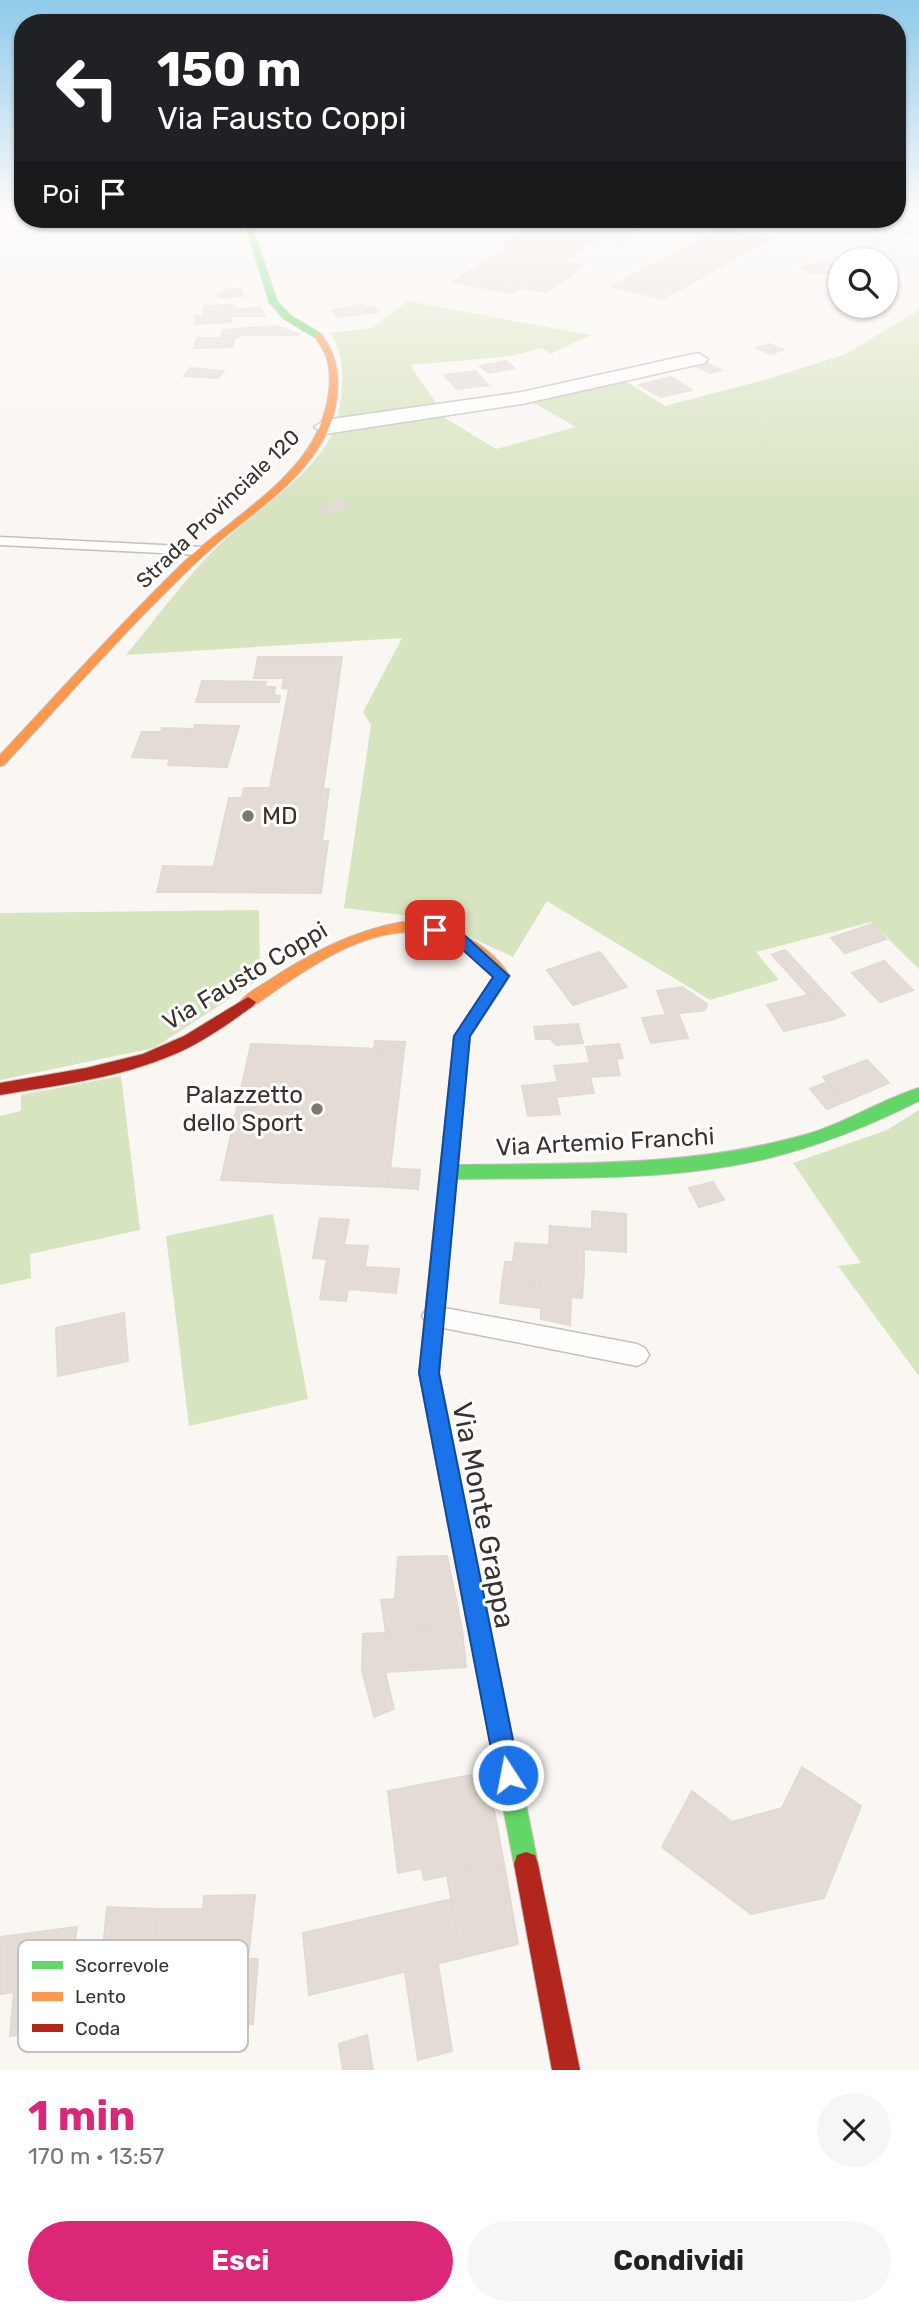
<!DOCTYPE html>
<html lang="it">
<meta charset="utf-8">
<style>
:root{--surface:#fff;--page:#f6f6f6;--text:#222;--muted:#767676;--accent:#db2777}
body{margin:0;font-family:Rubik,sans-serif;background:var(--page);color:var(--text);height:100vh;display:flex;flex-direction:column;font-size:26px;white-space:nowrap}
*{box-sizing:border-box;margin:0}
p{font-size:23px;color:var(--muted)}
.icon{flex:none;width:38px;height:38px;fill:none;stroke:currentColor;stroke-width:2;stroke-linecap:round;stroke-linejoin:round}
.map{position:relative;height:2070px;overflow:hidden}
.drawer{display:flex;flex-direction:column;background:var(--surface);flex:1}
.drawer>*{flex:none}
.top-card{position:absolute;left:14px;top:14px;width:892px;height:214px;border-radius:28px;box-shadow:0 2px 5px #0004;background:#202124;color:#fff;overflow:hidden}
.controls{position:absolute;left:828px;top:248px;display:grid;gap:14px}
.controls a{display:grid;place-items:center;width:70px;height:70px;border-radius:50%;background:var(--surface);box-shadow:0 2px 5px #0004;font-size:35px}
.pin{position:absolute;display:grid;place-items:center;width:60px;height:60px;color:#fff;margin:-30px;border-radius:14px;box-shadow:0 4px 10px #0006}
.me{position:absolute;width:77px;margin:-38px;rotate:349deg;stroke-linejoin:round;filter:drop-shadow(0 0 5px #0008)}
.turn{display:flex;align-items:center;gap:24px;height:147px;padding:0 28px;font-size:32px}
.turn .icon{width:91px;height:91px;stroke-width:2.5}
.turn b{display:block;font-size:49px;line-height:60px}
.then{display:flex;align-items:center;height:66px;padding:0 28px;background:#0003;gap:14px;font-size:26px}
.round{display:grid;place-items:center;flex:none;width:74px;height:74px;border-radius:37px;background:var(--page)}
.headline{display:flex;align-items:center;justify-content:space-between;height:119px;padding:0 28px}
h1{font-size:42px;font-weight:700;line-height:52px;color:var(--accent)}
.action{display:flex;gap:14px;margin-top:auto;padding:14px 28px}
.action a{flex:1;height:80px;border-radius:42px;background:var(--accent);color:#fff;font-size:28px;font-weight:700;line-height:80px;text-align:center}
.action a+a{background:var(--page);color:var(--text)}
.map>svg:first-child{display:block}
</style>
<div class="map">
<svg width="919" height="2070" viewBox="0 0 919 2070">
<rect width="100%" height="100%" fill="#faf6f2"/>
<path fill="#d7e4c0" d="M 407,301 L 591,335 L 550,354 L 542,348 L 512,356 L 410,365 L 438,406 L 337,422 C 342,393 348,359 330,333 L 372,328 Z
M 919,310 L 919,969 L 871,922 L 756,952 L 779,980 L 710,1000 L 547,901 L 513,957 L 428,918 L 344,908 L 371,725 L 363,712 L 402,638 L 126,655 C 156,619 185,578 219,545 C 259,506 310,480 335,429 L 437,413 L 496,449 L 576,427 L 528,400 L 624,380 L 665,406 L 768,379 L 846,354 Z
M 259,910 L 260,979 L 154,1048 L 0,1080 L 0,913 Z
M 121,1076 L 140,1230 L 30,1254 L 31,1278 L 0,1285 L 0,1116 L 21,1111 L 21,1095 Z
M 919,1110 L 919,1376 L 838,1266 L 861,1263 L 793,1163 L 887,1130 Z
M 273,1214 L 308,1399 L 189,1426 L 166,1236 Z"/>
<path fill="#e4dcd4" stroke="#e0dad5" stroke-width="2" d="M 484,219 L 650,219 L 618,240 L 598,237 L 561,262 L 584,266 L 546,292 L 521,288 L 513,293 L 453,282 L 509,247 L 501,246 L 532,227 Z
M 719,230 L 768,240 L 663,299 L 611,286 Z
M 827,261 L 834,264 L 820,267 L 831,272 L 813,274 L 799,268 Z
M 240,288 L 243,296 L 219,298 L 218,294 L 225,294 L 224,290 Z
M 363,304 L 366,307 L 373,306 L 378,312 L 337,317 L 332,311 Z
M 234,305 L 234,309 L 260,308 L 265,316 L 231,316 L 231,322 L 194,324 L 195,316 L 203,316 L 204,306 Z
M 277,326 L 300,335 L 242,335 L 235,338 L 232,347 L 194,348 L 197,338 L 221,338 L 223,330 Z
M 769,344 L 783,350 L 771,354 L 757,348 Z
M 506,361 L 514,368 L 489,373 L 480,366 Z
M 706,363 L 721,370 L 711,373 L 696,366 Z
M 190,368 L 224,371 L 218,378 L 184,376 Z
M 475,371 L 488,385 L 457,389 L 444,375 Z
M 671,377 L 692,390 L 661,397 L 639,385 Z
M 344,500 L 352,506 L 326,514 L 318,507 Z
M 258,657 L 342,657 L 323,789 L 329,789 L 322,841 L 328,841 L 321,893 L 208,892 L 229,798 L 268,798 L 289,689 L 282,688 L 284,678 L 254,678 Z
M 202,681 L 266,682 L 264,687 L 275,687 L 274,695 L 280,696 L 279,702 L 196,702 Z
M 195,725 L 239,726 L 227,767 L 168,765 L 170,759 L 132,757 L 142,732 L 161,732 L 162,728 L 194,729 Z
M 244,788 L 270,788 L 268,798 L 242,798 Z
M 163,866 L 213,867 L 208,892 L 157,892 Z
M 872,924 L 886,939 L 845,953 L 831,938 Z
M 785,950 L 845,1015 L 831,1020 L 772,955 Z
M 600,952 L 627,987 L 573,1005 L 547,970 Z
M 884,961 L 913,990 L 880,1002 L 852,973 Z
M 682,987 L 707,1004 L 705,1010 L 666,1015 L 657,991 Z
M 808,995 L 831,1020 L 784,1031 L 767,1005 Z
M 678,1013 L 688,1038 L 651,1043 L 642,1018 Z
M 578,1024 L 583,1043 L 556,1045 L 551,1039 L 536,1039 L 534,1027 Z
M 375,1041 L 405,1042 L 404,1050 L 374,1049 Z
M 251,1044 L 404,1050 L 388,1187 L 221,1180 Z
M 619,1044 L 623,1058 L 616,1059 L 620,1075 L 590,1077 L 594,1093 L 556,1097 L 560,1114 L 528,1116 L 522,1086 L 558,1082 L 554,1066 L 590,1063 L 586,1047 Z
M 867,1060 L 889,1083 L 844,1102 L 823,1077 Z
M 827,1082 L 844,1102 L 827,1109 L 810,1089 Z
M 390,1168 L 420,1170 L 418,1189 L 388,1187 Z
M 713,1182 L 724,1200 L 699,1207 L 689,1188 Z
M 592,1211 L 626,1214 L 626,1252 L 584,1249 L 584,1270 L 542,1267 L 541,1288 L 502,1284 L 505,1262 L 513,1262 L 515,1243 L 549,1245 L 550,1226 L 592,1229 Z
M 320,1218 L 349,1220 L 344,1245 L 368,1246 L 365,1267 L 399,1269 L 396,1293 L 348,1289 L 346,1301 L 320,1299 L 327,1259 L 313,1258 Z
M 542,1267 L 584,1270 L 582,1298 L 571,1297 L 570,1325 L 541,1319 L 541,1308 L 500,1303 L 502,1284 L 541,1288 Z
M 124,1313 L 128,1361 L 58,1376 L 56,1328 Z
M 447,1556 L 462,1629 L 386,1633 L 381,1600 L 395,1599 L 398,1557 Z
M 462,1629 L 466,1667 L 385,1672 L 394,1709 L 374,1717 L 362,1670 L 363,1634 Z
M 802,1767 L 861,1806 L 824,1898 L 751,1914 L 662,1847 L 692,1791 L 732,1822 L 782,1808 Z
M 487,1772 L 504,1864 L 424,1880 L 422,1868 L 398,1873 L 388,1791 Z
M 504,1864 L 518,1944 L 461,1958 L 447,1875 Z
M 255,1895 L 248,1959 L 154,1959 L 156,1909 L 203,1909 L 204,1896 Z
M 452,1899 L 461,1958 L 309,1995 L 303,1933 Z
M 107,1907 L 156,1909 L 149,2026 L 62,2027 L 72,1961 L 102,1958 Z
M 77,1927 L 62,2027 L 10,2036 L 14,1992 L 0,1994 L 0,1937 Z
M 154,1959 L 258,1959 L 253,2024 L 149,2026 Z
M 438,1964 L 452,2051 L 418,2060 L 405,1972 Z
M 367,2035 L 373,2070 L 343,2070 L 339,2044 Z"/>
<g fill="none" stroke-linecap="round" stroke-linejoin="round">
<g stroke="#c5c0bb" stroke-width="3">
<path id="lane" d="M 0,537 L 202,547 L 208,551 L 202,555 L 0,545 Z
M 434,1306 L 637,1344 L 645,1348 L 649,1355 L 645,1362 L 637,1366 L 434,1326 L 426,1323 L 422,1316 L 426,1309 Z"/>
</g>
<g stroke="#c5c0bb" stroke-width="3">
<path id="street" d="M 844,219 L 883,219 L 919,224 L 919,234 L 852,224 Z
M 698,353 L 708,359 L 705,363 L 522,404 L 325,434 L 314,427 L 325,420 L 522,392 Z"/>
</g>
<g stroke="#c5c0bb" stroke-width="2">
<path id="fast" d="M 244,219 L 250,219 L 277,301 L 290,315 L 320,333 L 320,337 L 314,337 L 284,319 L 269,302 Z
M 919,1088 L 919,1101 C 871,1125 822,1145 769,1158 C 665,1183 555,1177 449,1179 L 443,1177 L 440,1172 L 443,1167 L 449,1165 C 570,1163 693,1168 811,1133 C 848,1122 882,1099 919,1088 Z
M 443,1219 L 449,1221 L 452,1226 L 439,1373 L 538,1864 L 535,1873 L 526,1876 L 517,1873 L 514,1864 L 419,1373 L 434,1226 L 437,1221 Z"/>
</g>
<g stroke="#c5c0bb" stroke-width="2">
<path id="slow" d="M 314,333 L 320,333 C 345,363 341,405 324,438 C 298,487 246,516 206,553 C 135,619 71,693 4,765 L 0,766 L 0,755 C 61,690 120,624 184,562 C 226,522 296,483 319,428 C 328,407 334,378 326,356 C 323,347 315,340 314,333 Z
M 402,922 C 447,924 484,938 510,976 L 470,1037 L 452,1226 L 449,1231 L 443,1233 L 437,1231 L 434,1226 L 454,1036 L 494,977 C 482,964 470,948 454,941 C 383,909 309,968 253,1006 L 248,1007 L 240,1002 C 247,992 261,986 271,979 C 313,952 353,931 402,922 Z"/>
</g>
<g stroke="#c5c0bb" stroke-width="2">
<path id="jam" d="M 248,997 L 256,1002 L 253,1006 C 228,1024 203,1042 175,1054 C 119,1078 59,1085 0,1095 L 0,1083 L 86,1068 L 143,1054 L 184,1036 Z
M 526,1852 L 535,1855 L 538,1864 L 580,2070 L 552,2070 L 514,1864 L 517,1855 Z"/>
</g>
<use href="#lane" fill="#fefefd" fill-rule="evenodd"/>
<use href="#street" fill="#fefefd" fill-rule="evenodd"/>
<use href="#fast" fill="#63d668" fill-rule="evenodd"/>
<use href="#slow" fill="#ff974d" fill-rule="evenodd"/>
<use href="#jam" fill="#b3261e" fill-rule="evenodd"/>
</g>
<linearGradient id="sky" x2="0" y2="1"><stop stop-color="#8fcaea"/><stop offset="0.42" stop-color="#fdfbf9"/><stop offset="1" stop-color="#fdfbf9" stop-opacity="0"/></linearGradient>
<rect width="919" height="503" fill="url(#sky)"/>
<path fill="#1a73e8" stroke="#114b97" stroke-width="2" d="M 435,925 L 463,934 L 509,976 L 470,1036 L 439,1373 L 520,1775 L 517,1784 L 508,1787 L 499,1784 L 496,1775 L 419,1373 L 454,1036 L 493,977 L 453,941 L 428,930 Z"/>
<g fill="#7d7771" stroke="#fff" stroke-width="2.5">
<circle cx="248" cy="816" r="7"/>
<circle cx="317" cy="1109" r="7"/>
</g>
<g text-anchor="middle" stroke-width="6" stroke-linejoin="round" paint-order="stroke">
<g font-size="21" fill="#3a332c" stroke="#fff">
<text transform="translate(218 509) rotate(-44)" y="7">Strada Provinciale 120</text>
</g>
<g font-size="24" fill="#3a332c" stroke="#fff" text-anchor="start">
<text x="262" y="824">MD</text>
<text x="303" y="1103" text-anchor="end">Palazzetto<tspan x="303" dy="28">dello Sport</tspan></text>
</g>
<g font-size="24" fill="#3a332c" stroke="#fff">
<text transform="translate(245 976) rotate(-31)" y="8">Via Fausto Coppi</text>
<text transform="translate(605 1142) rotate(-3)" y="8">Via Artemio Franchi</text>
</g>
<g font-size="28" fill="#3a332c" stroke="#fff">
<text transform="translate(484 1515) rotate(79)" y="10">Via Monte Grappa</text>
</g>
</g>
<rect x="18" y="1940" width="230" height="112" rx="10" fill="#fff" stroke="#c4c2c0" stroke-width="2"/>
<rect x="32" y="1961" width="31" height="8" fill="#63d668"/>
<rect x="32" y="1992" width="31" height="9" fill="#ff974d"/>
<rect x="32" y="2024" width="31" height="8" fill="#b3261e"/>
<g font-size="19" fill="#3a332c">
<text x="75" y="1972">Scorrevole</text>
<text x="75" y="2003">Lento</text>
<text x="75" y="2035">Coda</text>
</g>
</svg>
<div class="controls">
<a><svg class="icon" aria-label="search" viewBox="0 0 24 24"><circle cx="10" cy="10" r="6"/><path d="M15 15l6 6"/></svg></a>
</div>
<div class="pin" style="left:435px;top:930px;background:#d93025"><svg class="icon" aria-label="arrive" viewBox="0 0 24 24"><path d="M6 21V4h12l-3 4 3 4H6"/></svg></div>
<svg class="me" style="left:508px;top:1775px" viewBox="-20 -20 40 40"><circle r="17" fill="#1a73e8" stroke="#fff" stroke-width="3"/><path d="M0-11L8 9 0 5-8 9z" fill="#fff"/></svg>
<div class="top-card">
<div class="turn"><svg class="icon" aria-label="left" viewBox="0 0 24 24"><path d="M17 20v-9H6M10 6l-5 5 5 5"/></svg><div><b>150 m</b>Via Fausto Coppi</div></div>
<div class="then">Poi<svg class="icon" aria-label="arrive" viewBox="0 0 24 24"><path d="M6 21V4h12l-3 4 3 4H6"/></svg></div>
</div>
</div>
<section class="drawer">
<div class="headline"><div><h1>1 min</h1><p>170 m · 13:57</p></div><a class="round"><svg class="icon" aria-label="close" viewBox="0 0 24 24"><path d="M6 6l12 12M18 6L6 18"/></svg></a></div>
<div class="action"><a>Esci</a><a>Condividi</a></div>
</section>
